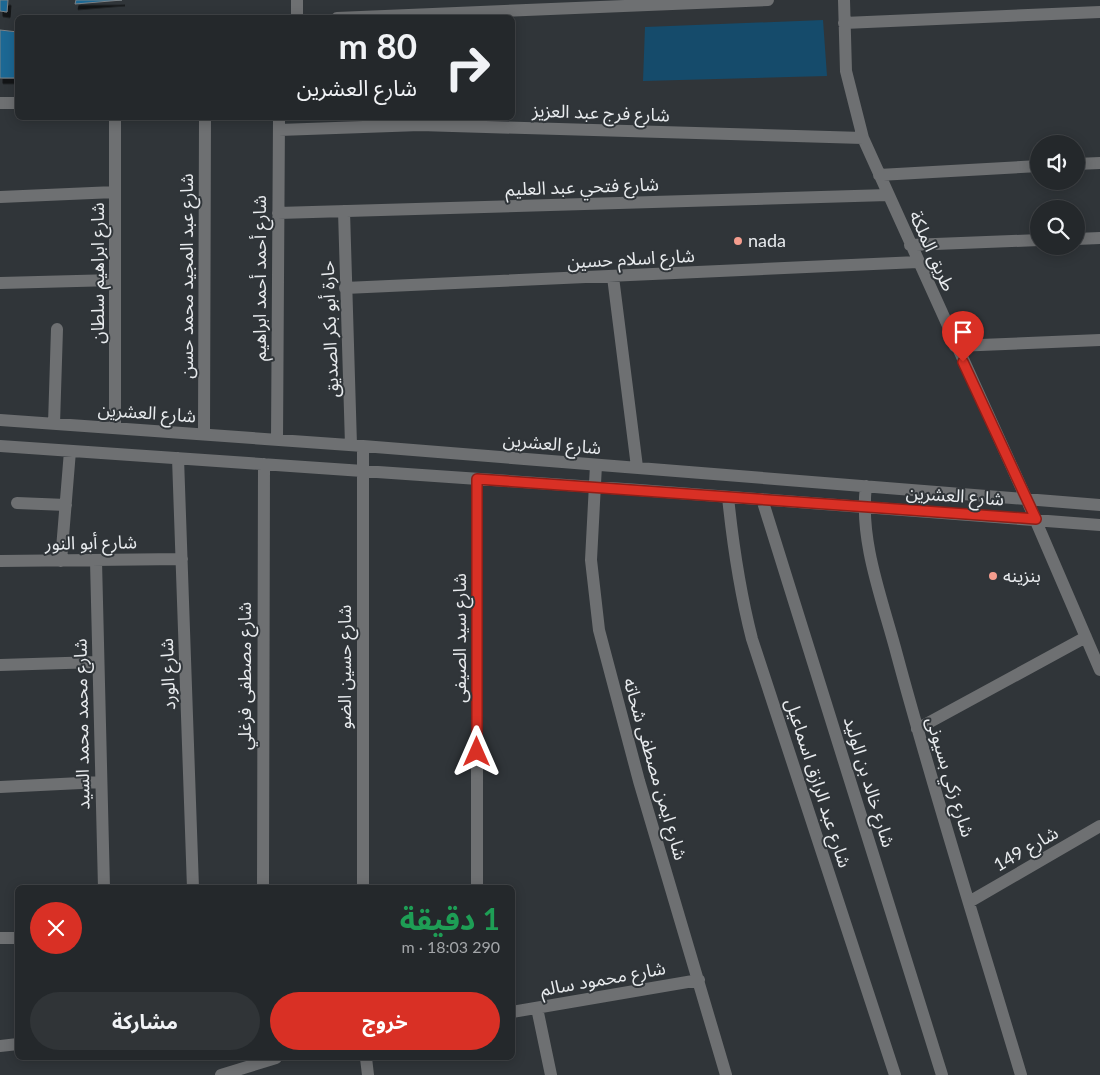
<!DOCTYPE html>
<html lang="ar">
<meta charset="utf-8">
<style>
:root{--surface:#24282b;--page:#303437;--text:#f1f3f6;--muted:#a3a6a9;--line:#414447;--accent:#d93025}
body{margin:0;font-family:Lato,"Noto Sans Arabic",sans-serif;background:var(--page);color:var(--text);direction:rtl;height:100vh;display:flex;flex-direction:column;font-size:19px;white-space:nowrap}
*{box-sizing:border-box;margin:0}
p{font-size:16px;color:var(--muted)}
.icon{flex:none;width:28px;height:28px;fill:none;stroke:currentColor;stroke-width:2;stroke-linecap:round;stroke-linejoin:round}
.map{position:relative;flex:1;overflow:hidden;direction:ltr}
.sheet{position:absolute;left:15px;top:885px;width:500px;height:175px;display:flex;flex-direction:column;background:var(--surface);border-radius:8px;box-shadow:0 2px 12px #0003,0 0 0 1px var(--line);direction:rtl}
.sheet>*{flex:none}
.guide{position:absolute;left:15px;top:15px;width:500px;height:105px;border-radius:8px;box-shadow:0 2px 12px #0003,0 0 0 1px var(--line);direction:rtl;background:#24282b;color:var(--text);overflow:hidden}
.tools{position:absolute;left:1030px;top:135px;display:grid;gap:10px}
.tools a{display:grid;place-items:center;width:55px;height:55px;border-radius:50%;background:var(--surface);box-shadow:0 2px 12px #0003,0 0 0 1px var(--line);font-size:25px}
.pin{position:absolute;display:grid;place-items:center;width:42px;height:42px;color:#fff;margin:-51px -21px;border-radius:50% 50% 50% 0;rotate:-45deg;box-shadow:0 0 5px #0007}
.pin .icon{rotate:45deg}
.me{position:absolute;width:55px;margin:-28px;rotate:0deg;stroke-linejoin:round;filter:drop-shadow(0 0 4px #0008)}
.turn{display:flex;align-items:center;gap:18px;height:105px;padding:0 15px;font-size:22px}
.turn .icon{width:65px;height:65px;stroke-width:2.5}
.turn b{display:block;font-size:35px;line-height:42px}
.round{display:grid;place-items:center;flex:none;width:52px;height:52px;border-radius:26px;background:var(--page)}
.head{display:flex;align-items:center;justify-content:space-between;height:85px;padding:0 15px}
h1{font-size:30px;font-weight:700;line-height:38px;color:#1e9e55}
.action{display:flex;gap:10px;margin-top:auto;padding:10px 15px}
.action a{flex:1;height:58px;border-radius:30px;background:var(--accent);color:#fff;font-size:20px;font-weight:700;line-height:58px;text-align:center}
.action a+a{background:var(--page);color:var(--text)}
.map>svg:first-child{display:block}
</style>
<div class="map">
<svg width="1100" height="1075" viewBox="0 0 1100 1075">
<defs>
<filter id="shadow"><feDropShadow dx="3" dy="5.5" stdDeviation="0" flood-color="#0009"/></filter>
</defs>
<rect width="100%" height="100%" fill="#303539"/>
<path fill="#154b6b" d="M 823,20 L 827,76 L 643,81 L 645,27 Z"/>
<path fill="#1a6794" stroke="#7b8185" filter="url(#shadow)" d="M 0,0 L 8,0 L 7,12 L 0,11 Z
M 76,0 L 122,0 L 75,4 Z
M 0,30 L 18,32 L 18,78 L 0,78 Z"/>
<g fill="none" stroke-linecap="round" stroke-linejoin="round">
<path stroke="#6e7072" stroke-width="12" d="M 844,0 L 846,71 L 863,138 L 1026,498 L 1100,670
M 297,18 L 297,0
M 337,18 L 768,0
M 844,23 L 1100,12
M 0,103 L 18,103
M 279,130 L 420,125 L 863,138
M 1076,164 L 1100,163
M 879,175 L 1039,166
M 0,197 L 115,192
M 344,211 L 351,445
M 278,213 L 888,195
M 1076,239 L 1100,238
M 910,245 L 1039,240
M 613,277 L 637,467
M 0,283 L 115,280
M 345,288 L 918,262
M 955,346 L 1100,340
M 0,420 L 363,446 L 1100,505
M 54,424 L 57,329
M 115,428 L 115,118
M 204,434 L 205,118
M 277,440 L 279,118
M 0,446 L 639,490 L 1100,525
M 178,458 L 193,888
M 596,465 L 591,560 L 599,630 L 639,781 L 726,1075
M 866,486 C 859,542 883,601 897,655 C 935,796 979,935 1021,1075
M 728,497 C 733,546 740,592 752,639 L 895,1075
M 762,499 L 942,1075
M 17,503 L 66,505
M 0,561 L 182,559
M 61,561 L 70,451
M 96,561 L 104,888
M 0,665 L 98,662
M 917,729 L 1086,637
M 0,787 L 101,782
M 263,888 L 264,464
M 363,888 L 363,446
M 477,888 L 477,479
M 969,902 L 1100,826
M 0,938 L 18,938
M 537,1008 L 551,1075
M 512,1012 L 699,980
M 0,1046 L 18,1044
M 366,1058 L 368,1075
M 221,1075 L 276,1058"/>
</g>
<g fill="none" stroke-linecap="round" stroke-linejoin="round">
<g stroke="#8d1f18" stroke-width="12">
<path id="route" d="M 477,752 L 477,479 L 1036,519 L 963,362"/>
</g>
<use href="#route" stroke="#d93025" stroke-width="9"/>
</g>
<g fill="#f59d8e" stroke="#303539" stroke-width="2">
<circle cx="738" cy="241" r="5"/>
<circle cx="993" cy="576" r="5"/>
</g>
<g text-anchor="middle" stroke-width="4" stroke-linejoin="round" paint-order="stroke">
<g font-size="18" fill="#e8ebee" stroke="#303539">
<text transform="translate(601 113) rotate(2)" y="6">شارع فرج عبد العزيز</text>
<text transform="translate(582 187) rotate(-2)" y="6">شارع فتحي عبد العليم</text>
<text transform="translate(932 251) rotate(66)" y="6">طريق الملكة</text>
<text transform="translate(631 259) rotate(-3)" y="6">شارع اسلام حسين</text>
<text transform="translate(98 273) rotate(-90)" y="6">شارع ابراهيم سلطان</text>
<text transform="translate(187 276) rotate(-90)" y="6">شارع عبد المجيد محمد حسن</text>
<text transform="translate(260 278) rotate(-90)" y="6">شارع أحمد أحمد ابراهيم</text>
<text transform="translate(330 329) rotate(-92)" y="6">حارة أبو بكر الصديق</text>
<text transform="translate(147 413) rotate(4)" y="6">شارع العشرين</text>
<text transform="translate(552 444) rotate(5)" y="6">شارع العشرين</text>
<text transform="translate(955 496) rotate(4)" y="6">شارع العشرين</text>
<text transform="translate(91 543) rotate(-1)" y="6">شارع أبو النور</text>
<text transform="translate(460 638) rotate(-90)" y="6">شارع سيد الصيفى</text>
<text transform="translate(345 667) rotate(-90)" y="6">شارع حسين الضو</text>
<text transform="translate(168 674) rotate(-92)" y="6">شارع الورد</text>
<text transform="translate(245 676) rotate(-90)" y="6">شارع مصطفى فرغلي</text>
<text transform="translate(82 724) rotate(-91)" y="6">شارع محمد محمد السيد</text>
<text transform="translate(655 769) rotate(74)" y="6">شارع ايمن مصطفى شحاته</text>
<text transform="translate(950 777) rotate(73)" y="6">شارع زكي بسيونى</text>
<text transform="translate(869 782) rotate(73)" y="6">شارع خالد بن الوليد</text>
<text transform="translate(818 783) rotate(72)" y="6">شارع عبد الرازق اسماعيل</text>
<text transform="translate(1026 849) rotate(-30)" y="6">شارع 149</text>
<text transform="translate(603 979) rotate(-10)" y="6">شارع محمود سالم</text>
</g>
<g font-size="18" fill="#e8ebee" stroke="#303539" text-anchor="start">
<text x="748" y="247">nada</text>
<text x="1003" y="582">بنزينه</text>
</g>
</g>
</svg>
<div class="tools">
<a><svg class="icon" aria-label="sound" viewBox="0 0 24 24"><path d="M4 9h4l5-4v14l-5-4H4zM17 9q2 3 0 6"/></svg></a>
<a><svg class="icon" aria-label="search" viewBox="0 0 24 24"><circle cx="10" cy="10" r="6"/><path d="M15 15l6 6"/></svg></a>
</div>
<div class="pin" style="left:963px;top:362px;background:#d93025"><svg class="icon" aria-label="arrive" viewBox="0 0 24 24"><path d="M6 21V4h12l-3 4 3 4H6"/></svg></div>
<svg class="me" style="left:477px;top:752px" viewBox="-20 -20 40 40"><path d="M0-17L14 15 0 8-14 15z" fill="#d93025" stroke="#fff" stroke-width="4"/></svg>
<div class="guide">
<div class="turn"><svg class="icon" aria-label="right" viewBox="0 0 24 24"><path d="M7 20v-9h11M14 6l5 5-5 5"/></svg><div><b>80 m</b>شارع العشرين</div></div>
</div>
<section class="sheet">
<div class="head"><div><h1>1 دقيقة</h1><p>290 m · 18:03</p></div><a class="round" style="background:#d93025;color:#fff"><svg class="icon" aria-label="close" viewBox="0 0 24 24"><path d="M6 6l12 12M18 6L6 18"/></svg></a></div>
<div class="action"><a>خروج</a><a>مشاركة</a></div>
</section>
</div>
